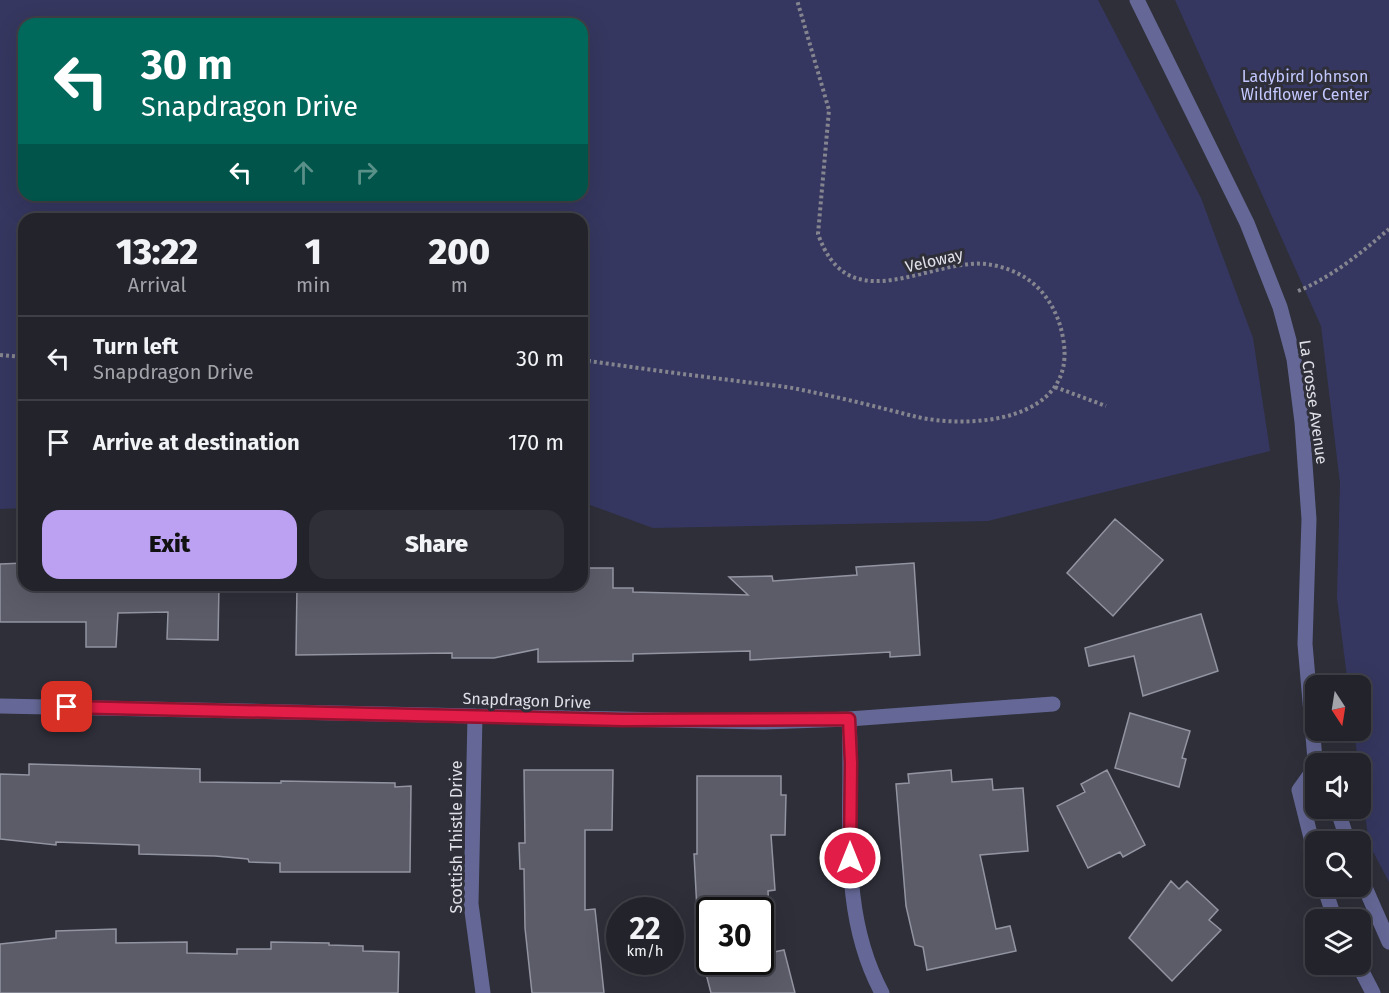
<!DOCTYPE html>
<style>
:root{--surface:#22232b;--page:#2e2f37;--text:#f1f3f6;--muted:#a2a4a9;--line:#3f4047;--accent:#bca0f2}
body{margin:0;font-family:"Fira Sans",sans-serif;background:var(--page);color:var(--text);height:100vh;display:flex;flex-direction:column;font-size:22px;white-space:nowrap}
*{box-sizing:border-box;margin:0}
p{font-size:20px;color:var(--muted)}
.icon{flex:none;width:33px;height:33px;fill:none;stroke:currentColor;stroke-width:2;stroke-linecap:round;stroke-linejoin:round}
.map{position:relative;flex:1;overflow:hidden}
.details{position:absolute;left:18px;top:213px;width:570px;height:378px;display:flex;flex-direction:column;background:var(--surface);border-radius:18px;box-shadow:0 6px 24px #0002,0 0 0 2px var(--line)}
.details>*{flex:none}
.guide{position:absolute;left:18px;top:18px;width:570px;height:183px;border-radius:18px;box-shadow:0 6px 24px #0002,0 0 0 2px var(--line);background:#00695c;color:#fff;overflow:hidden}
.needle{width:39px;rotate:168deg}
.tools{position:absolute;left:1305px;top:675px;display:grid;gap:12px}
.tools a{display:grid;place-items:center;width:66px;height:66px;border-radius:12px;background:var(--surface);box-shadow:0 6px 24px #0002,0 0 0 2px var(--line);font-size:30px}
.speed{position:absolute;left:606px;top:897px;display:flex;gap:12px;font-size:30px;font-weight:700;text-align:center}
.speed>*{display:grid;place-content:center;width:78px;height:78px;border-radius:50%;background:var(--surface);box-shadow:0 6px 24px #0002,0 0 0 2px var(--line);line-height:1}
.speed small{font-size:15px;font-weight:400}
.speed .limit{border:3px solid #111;border-radius:9px;background:#fff;color:#111}
.pin{position:absolute;display:grid;place-items:center;width:51px;height:51px;color:#fff;margin:-26px;border-radius:12px;box-shadow:0 3px 9px #0006}
.me{position:absolute;width:66px;margin:-33px;rotate:0deg;stroke-linejoin:round;filter:drop-shadow(0 0 4px #0008)}
.turn{display:flex;align-items:center;gap:21px;height:126px;padding:0 24px;font-size:27px}
.turn .icon{width:78px;height:78px;stroke-width:2.5}
.turn b{display:block;font-size:42px;line-height:51px}
.lanes{display:flex;align-items:center;height:57px;padding:0 24px;background:#0003;justify-content:center;gap:30px;direction:ltr}
.lanes .off{opacity:.35}
.eta{display:flex;justify-content:space-evenly;align-items:center;height:102px;text-align:center}
.eta b{font-size:36px;font-weight:800;line-height:42px}
.button{display:flex;gap:12px;margin-top:auto;padding:12px 24px}
.button a{flex:1;height:69px;border-radius:18px;background:var(--accent);color:#111;font-size:24px;font-weight:800;line-height:69px;text-align:center}
.button a+a{background:var(--page);color:var(--text)}
ul{padding:0;list-style:none}
li{display:flex;align-items:center;gap:18px;height:84px;padding:0 24px;border-top:2px solid var(--line)}
li div{flex:1}
li b{display:block;font-size:22px}
li em{font-style:normal}
.map>svg:first-child{display:block}
</style>
<div class="map">
<svg width="1389" height="993" viewBox="0 0 1389 993">
<rect width="100%" height="100%" fill="#2e2f39"/>
<path fill="#363760" fill-rule="evenodd" d="M 0,0 L 1098,0 L 1201,198 L 1253,338 L 1270,451 L 988,521 L 653,528 L 582,502 L 582,219 L 24,219 L 24,508 L 0,509 ZM 24,24 L 582,24 L 582,195 L 24,195 Z
M 1175,0 L 1389,0 L 1389,882 L 1369,844 L 1354,731 L 1360,730 L 1360,686 L 1348,685 L 1337,598 L 1340,483 L 1321,326 Z"/>
<path fill="#5b5c68" stroke="#9394a1" stroke-width="1.5" d="M 1115,519 L 1163,560 L 1113,616 L 1067,573 Z
M 24,563 L 24,585 L 219,585 L 218,640 L 167,639 L 168,612 L 118,613 L 116,647 L 86,647 L 86,622 L 0,622 L 0,564 Z
M 914,563 L 920,655 L 890,657 L 890,652 L 750,660 L 750,651 L 633,654 L 633,661 L 538,662 L 538,649 L 494,658 L 452,658 L 452,653 L 296,655 L 297,585 L 582,585 L 582,568 L 613,568 L 613,588 L 633,588 L 633,592 L 748,595 L 729,577 L 772,576 L 773,581 L 857,575 L 856,567 Z
M 1201,614 L 1218,671 L 1143,696 L 1134,656 L 1089,666 L 1085,648 Z
M 1130,713 L 1190,731 L 1182,758 L 1186,759 L 1179,787 L 1115,768 Z
M 29,764 L 200,769 L 200,782 L 281,783 L 281,781 L 395,783 L 395,787 L 411,786 L 410,872 L 280,872 L 280,863 L 249,862 L 248,859 L 215,856 L 139,854 L 139,845 L 56,842 L 56,845 L 0,839 L 0,774 L 29,775 Z
M 524,770 L 613,770 L 612,830 L 585,830 L 585,910 L 595,909 L 604,993 L 532,993 L 525,928 L 524,869 L 520,869 L 519,843 L 525,843 Z
M 951,770 L 952,782 L 992,779 L 993,790 L 1023,788 L 1028,851 L 980,855 L 996,929 L 1010,926 L 1016,951 L 927,970 L 923,947 L 915,945 L 906,906 L 896,784 L 909,783 L 908,774 Z
M 1107,770 L 1145,845 L 1123,857 L 1120,852 L 1088,868 L 1057,806 L 1085,792 L 1081,784 Z
M 697,776 L 781,776 L 781,795 L 786,795 L 785,835 L 771,835 L 775,890 L 768,891 L 769,910 L 697,910 L 694,854 L 697,854 Z
M 1171,881 L 1179,889 L 1187,881 L 1218,910 L 1209,920 L 1221,930 L 1172,981 L 1129,938 Z
M 116,929 L 116,943 L 187,942 L 187,953 L 237,954 L 237,949 L 271,949 L 271,942 L 329,943 L 329,945 L 363,946 L 363,951 L 399,952 L 398,993 L 0,993 L 0,944 L 56,938 L 56,931 Z
M 784,950 L 795,993 L 711,993 L 703,962 L 760,962 L 760,955 Z"/>
<g fill="none" stroke-linecap="round" stroke-linejoin="round">
<path stroke="#84858e" stroke-width="4" stroke-dasharray="3 3" stroke-linecap="butt" d="M 1298,291 C 1332,277 1361,253 1389,229
M 0,355 L 24,357
M 582,360 C 631,367 681,374 730,380 C 756,384 782,385 807,391 C 842,398 878,407 913,416 C 969,430 1079,422 1063,338 C 1059,314 1046,291 1026,278 C 1010,268 989,262 970,264 C 913,269 846,314 818,234 L 829,110 L 797,0
M 1055,387 L 1106,406"/>
<path stroke="#656896" stroke-width="15" d="M 0,706 L 764,722 L 849,719 L 1053,704
M 475,716 L 471,904 L 483,993
M 849,719 C 854,811 836,908 882,993"/>
<path stroke="#656896" stroke-width="15" d="M 1137,0 L 1247,223 L 1280,307 L 1294,359 L 1302,422 L 1309,519 L 1305,644 L 1316,771
M 1314,769 L 1299,790 L 1316,858
M 1337,808 L 1348,842
M 1360,876 L 1389,942
M 1324,886 L 1335,920
M 1358,964 L 1373,993"/>
</g>
<g fill="none" stroke-linecap="round" stroke-linejoin="round">
<g stroke="#92132f" stroke-width="15">
<path id="route" d="M 67,707 L 623,720 L 849,719 L 851,763 L 850,858"/>
</g>
<use href="#route" stroke="#e11d48" stroke-width="10"/>
</g>
<g text-anchor="middle" stroke-width="6" stroke-linejoin="round" paint-order="stroke">
<g font-size="16" fill="#c3c8ff" stroke="#2e2f39">
<text x="1305" y="82">Ladybird Johnson<tspan x="1305" dy="18">Wildflower Center</tspan></text>
</g>
<g font-size="16" fill="#dfe0e7" stroke="#2e2f39">
<text transform="translate(934 260) rotate(-13)" y="6">Veloway</text>
<text transform="translate(1314 402) rotate(82)" y="6">La Crosse Avenue</text>
<text transform="translate(527 700) rotate(2)" y="6">Snapdragon Drive</text>
<text transform="translate(456 837) rotate(-90)" y="6">Scottish Thistle Drive</text>
</g>
</g>
</svg>
<div class="tools">
<a><svg class="needle" viewBox="-14 -14 28 28"><path d="M0-13l5 13h-10z" fill="#e53935"/><path d="M0 13l5-13h-10z" fill="#a2a4a9"/></svg></a>
<a><svg class="icon" aria-label="sound" viewBox="0 0 24 24"><path d="M4 9h4l5-4v14l-5-4H4zM17 9q2 3 0 6"/></svg></a>
<a><svg class="icon" aria-label="search" viewBox="0 0 24 24"><circle cx="10" cy="10" r="6"/><path d="M15 15l6 6"/></svg></a>
<a><svg class="icon" aria-label="layers" viewBox="0 0 24 24"><path d="M12 4l9 5-9 5-9-5zM3 14l9 5 9-5"/></svg></a>
</div>
<div class="speed"><div>22<small>km/h</small></div><div class="limit">30</div></div>
<div class="pin" style="left:67px;top:707px;background:#d93025"><svg class="icon" aria-label="arrive" viewBox="0 0 24 24"><path d="M6 21V4h12l-3 4 3 4H6"/></svg></div>
<svg class="me" style="left:850px;top:858px" viewBox="-20 -20 40 40"><circle r="17" fill="#e11d48" stroke="#fff" stroke-width="3"/><path d="M0-11L8 9 0 5-8 9z" fill="#fff"/></svg>
<div class="guide">
<div class="turn"><svg class="icon" aria-label="left" viewBox="0 0 24 24"><path d="M17 20v-9H6M10 6l-5 5 5 5"/></svg><div><b>30 m</b>Snapdragon Drive</div></div>
<div class="lanes"><svg class="icon" aria-label="left" viewBox="0 0 24 24"><path d="M17 20v-9H6M10 6l-5 5 5 5"/></svg><svg class="icon off" aria-label="ahead" viewBox="0 0 24 24"><path d="M12 20V5M6 11l6-6 6 6"/></svg><svg class="icon off" aria-label="right" viewBox="0 0 24 24"><path d="M7 20v-9h11M14 6l5 5-5 5"/></svg></div>
</div>
<section class="details">
<div class="eta">
<div><b>13:22</b><p>Arrival</p></div>
<div><b>1</b><p>min</p></div>
<div><b>200</b><p>m</p></div>
</div>
<ul>
<li><svg class="icon" aria-label="left" viewBox="0 0 24 24"><path d="M17 20v-9H6M10 6l-5 5 5 5"/></svg><div><b>Turn left</b><p>Snapdragon Drive</p></div><em>30 m</em></li>
<li><svg class="icon" aria-label="arrive" viewBox="0 0 24 24"><path d="M6 21V4h12l-3 4 3 4H6"/></svg><div><b>Arrive at destination</b></div><em>170 m</em></li>
</ul>
<div class="button"><a>Exit</a><a>Share</a></div>
</section>
</div>
